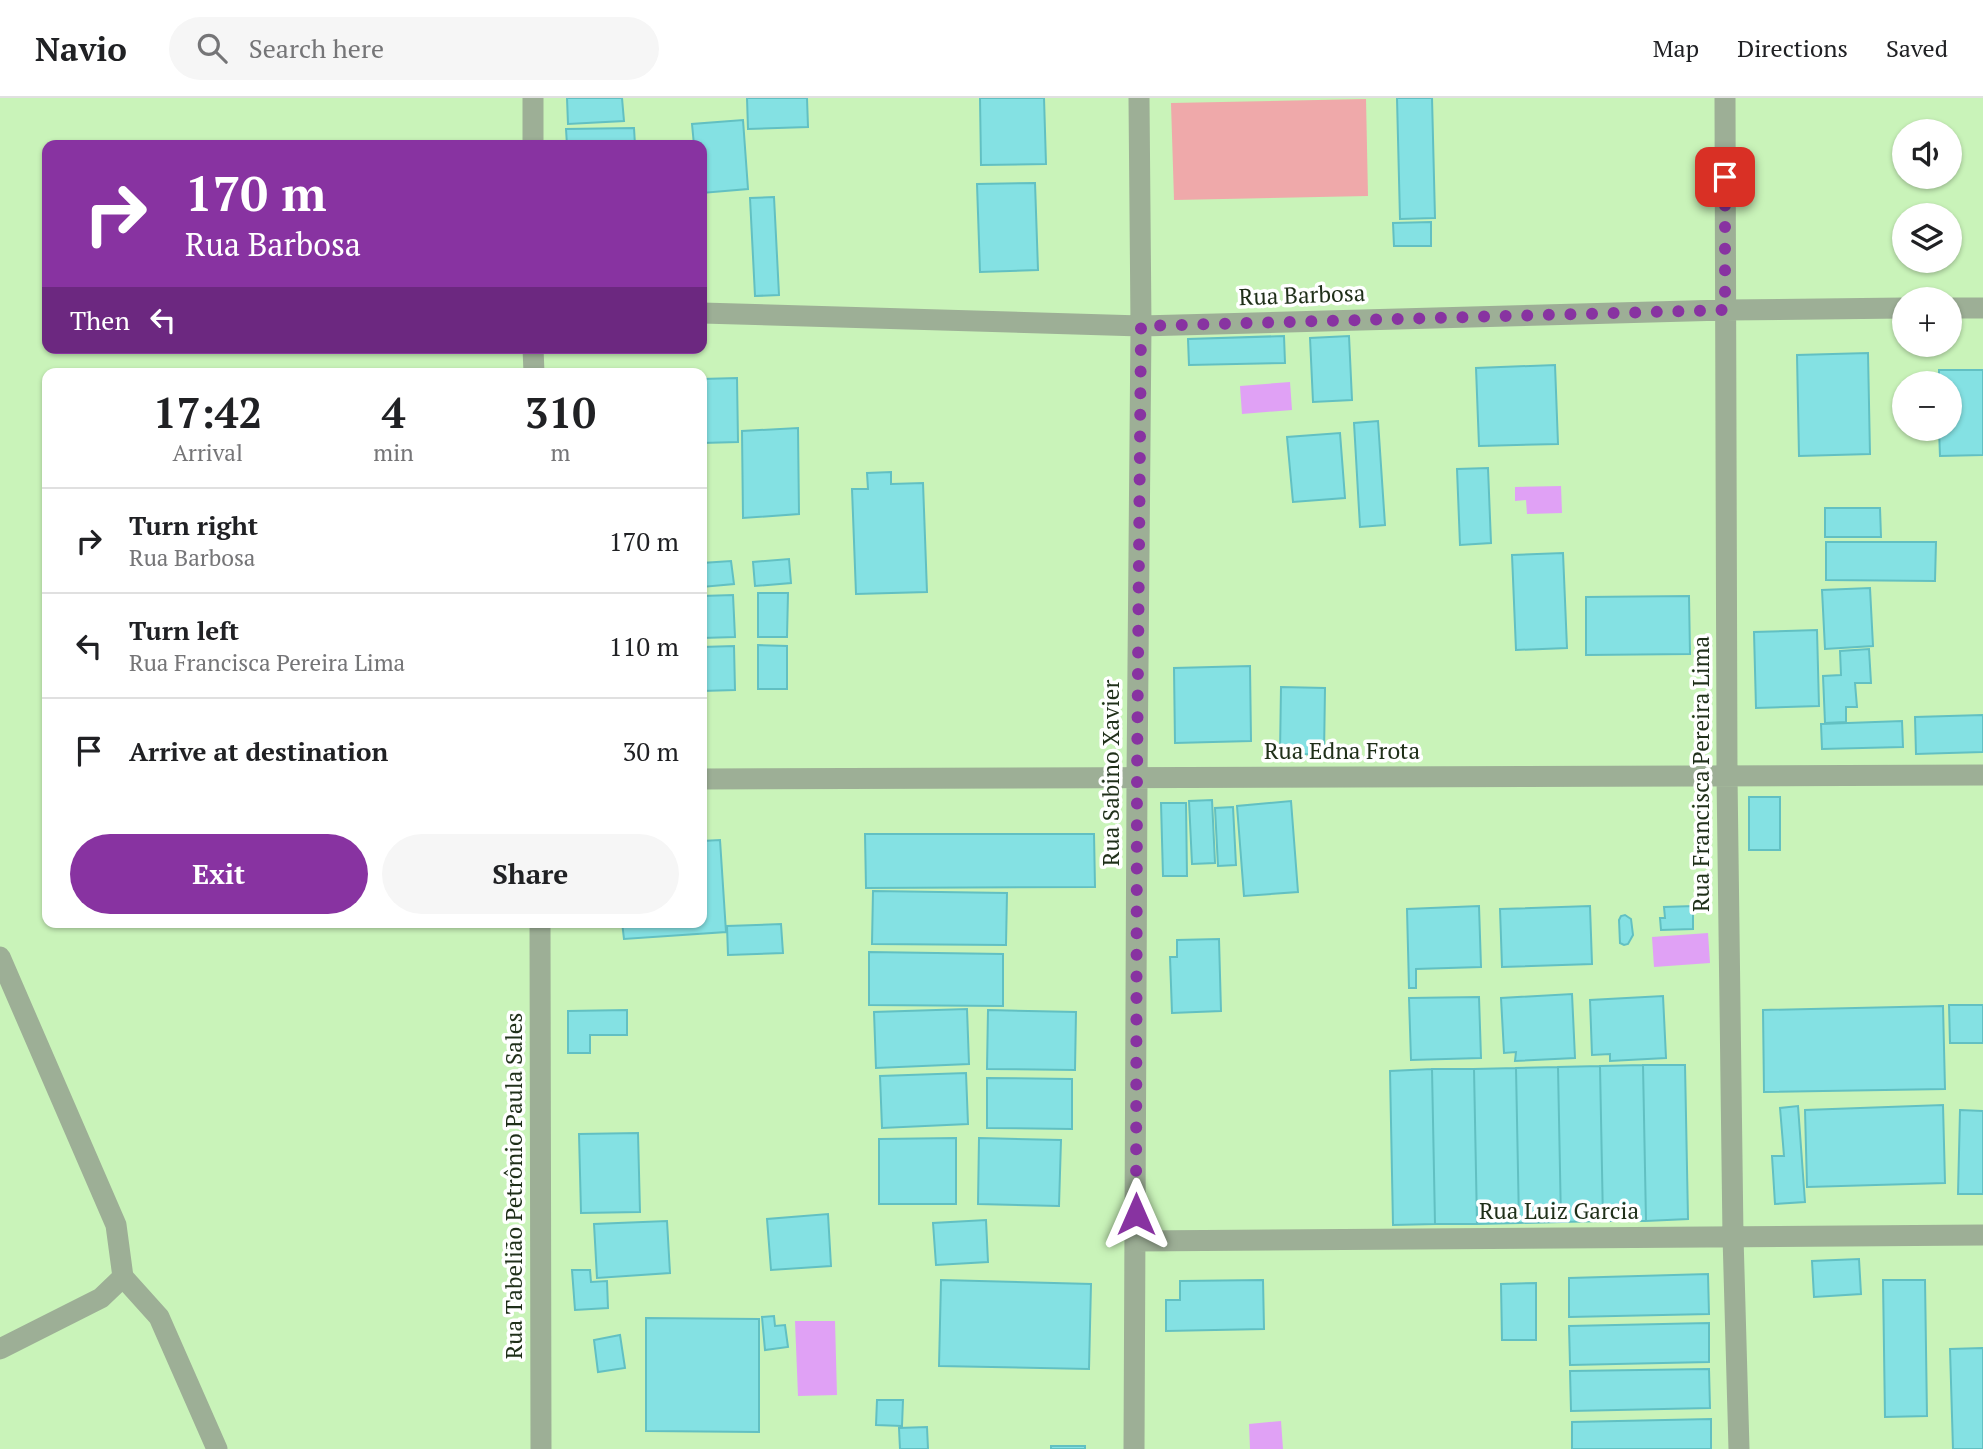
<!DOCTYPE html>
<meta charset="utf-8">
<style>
:root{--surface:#fff;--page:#f6f6f6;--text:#202124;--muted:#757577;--line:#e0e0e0;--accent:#8833a1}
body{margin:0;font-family:"PT Serif",serif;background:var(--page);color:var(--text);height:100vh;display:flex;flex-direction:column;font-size:26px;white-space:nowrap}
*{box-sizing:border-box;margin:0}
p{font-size:23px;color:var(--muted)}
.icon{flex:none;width:38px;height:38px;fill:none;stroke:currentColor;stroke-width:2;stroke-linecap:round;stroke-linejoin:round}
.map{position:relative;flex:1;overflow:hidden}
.sheet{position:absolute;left:42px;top:270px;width:665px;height:560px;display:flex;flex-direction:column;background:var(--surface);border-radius:14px;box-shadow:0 2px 5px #0004}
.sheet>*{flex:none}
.guide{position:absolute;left:42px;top:42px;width:665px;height:214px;border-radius:14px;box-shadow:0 2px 5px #0004;background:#8833a1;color:#fff;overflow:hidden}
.controls{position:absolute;left:1892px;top:21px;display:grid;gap:14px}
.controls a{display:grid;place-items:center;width:70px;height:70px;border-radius:50%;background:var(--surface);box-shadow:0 2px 5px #0004;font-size:35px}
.pin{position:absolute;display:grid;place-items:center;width:60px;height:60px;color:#fff;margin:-30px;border-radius:14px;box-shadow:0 4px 10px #0006}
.me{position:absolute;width:77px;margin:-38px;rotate:0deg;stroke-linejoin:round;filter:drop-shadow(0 0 5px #0008)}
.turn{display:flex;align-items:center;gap:24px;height:147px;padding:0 28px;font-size:32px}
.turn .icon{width:91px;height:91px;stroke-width:2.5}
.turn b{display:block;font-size:49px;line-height:60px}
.then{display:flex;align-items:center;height:66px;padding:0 28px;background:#0003;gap:14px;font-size:26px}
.eta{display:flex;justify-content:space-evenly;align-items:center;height:119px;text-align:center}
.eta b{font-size:42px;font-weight:700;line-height:49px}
.cta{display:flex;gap:14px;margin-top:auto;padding:14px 28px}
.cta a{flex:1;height:80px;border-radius:42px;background:var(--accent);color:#fff;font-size:28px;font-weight:700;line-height:80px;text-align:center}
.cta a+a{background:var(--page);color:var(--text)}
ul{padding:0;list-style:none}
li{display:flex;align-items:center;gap:21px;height:105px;padding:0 28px;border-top:2px solid var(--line)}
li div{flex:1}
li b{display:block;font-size:26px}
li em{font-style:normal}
header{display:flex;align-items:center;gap:42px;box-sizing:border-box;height:98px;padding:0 35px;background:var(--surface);border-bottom:2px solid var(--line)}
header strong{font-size:33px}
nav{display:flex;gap:38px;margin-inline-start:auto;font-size:24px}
.search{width:490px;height:63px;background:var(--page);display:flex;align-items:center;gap:18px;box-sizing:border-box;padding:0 24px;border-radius:38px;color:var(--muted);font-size:26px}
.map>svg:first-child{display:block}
</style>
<header>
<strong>Navio</strong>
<div class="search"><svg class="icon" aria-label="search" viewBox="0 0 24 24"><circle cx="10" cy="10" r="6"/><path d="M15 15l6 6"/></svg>Search here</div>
<nav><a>Map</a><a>Directions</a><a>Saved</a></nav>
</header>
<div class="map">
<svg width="1983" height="1351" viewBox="0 0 1983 1351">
<rect width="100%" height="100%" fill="#c9f3b9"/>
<path fill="#efa9aa" d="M 1366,1 L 1368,98 L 1174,102 L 1171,5 Z"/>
<path fill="#e0a1f5" d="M 1290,284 L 1292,312 L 1242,316 L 1240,288 Z
M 1561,388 L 1562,415 L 1527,416 L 1526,402 L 1515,403 L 1515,389 Z
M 1708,835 L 1710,865 L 1654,869 L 1652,839 Z
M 835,1223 L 837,1297 L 798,1298 L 795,1223 Z
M 1281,1323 L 1283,1351 L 1250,1351 L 1249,1326 Z"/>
<path fill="#84e1e3" stroke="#62c0c2" stroke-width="2" d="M 567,0 L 622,0 L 624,23 L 568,26 Z
M 747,0 L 807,0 L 808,29 L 748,31 Z
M 980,0 L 1044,0 L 1046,66 L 981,67 Z
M 1397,0 L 1432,0 L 1435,120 L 1400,121 Z
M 743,22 L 748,91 L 702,95 L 702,47 L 694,47 L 692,26 Z
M 634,30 L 635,47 L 567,47 L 566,31 Z
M 1035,85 L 1038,172 L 980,174 L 977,86 Z
M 774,99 L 779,197 L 755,198 L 750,100 Z
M 1431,124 L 1431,148 L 1394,148 L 1393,125 Z
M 1284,238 L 1285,265 L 1189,267 L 1188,241 Z
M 1349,238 L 1352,302 L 1313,304 L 1310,240 Z
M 1868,255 L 1870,356 L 1799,358 L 1797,257 Z
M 1555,267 L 1558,346 L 1479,348 L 1476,270 Z
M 1939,272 L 1983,272 L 1983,357 L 1940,358 L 1939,331 L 1950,331 L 1950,285 L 1939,285 Z
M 737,280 L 738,344 L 702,345 L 702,281 Z
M 1378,323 L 1385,427 L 1360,429 L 1354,325 Z
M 798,330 L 799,416 L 743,420 L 742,333 Z
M 1340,335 L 1345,400 L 1293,404 L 1287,339 Z
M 1488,370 L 1491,445 L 1460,447 L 1457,371 Z
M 891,374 L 891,386 L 923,385 L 927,494 L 856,496 L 852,391 L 868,391 L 867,375 Z
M 1825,410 L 1880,410 L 1881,439 L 1825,439 Z
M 1826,444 L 1936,444 L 1935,483 L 1826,482 Z
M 1563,455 L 1567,550 L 1516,552 L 1512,457 Z
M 789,461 L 791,485 L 755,488 L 753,464 Z
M 731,463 L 734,486 L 702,489 L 702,465 Z
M 1870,490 L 1873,548 L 1825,551 L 1822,492 Z
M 758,495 L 788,495 L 787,539 L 758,539 Z
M 733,497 L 735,539 L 702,540 L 702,498 Z
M 1689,498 L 1690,556 L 1586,557 L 1586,499 Z
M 1817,532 L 1819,608 L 1756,610 L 1754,534 Z
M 758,547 L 787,548 L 787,591 L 758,591 Z
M 734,548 L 735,592 L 702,593 L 702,549 Z
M 1869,551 L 1871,585 L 1855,585 L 1857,609 L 1846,609 L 1846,624 L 1825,625 L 1823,578 L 1841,577 L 1840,553 Z
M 1250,568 L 1251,643 L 1175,645 L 1174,570 Z
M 1281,589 L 1325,590 L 1324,657 L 1280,655 Z
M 1983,617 L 1983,654 L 1916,656 L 1915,619 Z
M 1902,623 L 1903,649 L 1822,651 L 1821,626 Z
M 1749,699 L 1780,699 L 1780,752 L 1749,752 Z
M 1212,702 L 1215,765 L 1192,766 L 1189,703 Z
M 1291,703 L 1298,794 L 1244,798 L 1237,708 Z
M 1161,705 L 1186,705 L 1187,778 L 1163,778 Z
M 1233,709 L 1236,767 L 1218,768 L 1215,710 Z
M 865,736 L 1094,736 L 1095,789 L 866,790 Z
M 720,742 L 726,834 L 624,841 L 622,824 L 702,824 L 702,743 Z
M 873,793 L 1007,795 L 1006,847 L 872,846 Z
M 1479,808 L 1481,869 L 1416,871 L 1416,890 L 1409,890 L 1407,811 Z
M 1590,808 L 1592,866 L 1502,869 L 1500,811 Z
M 1693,808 L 1693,831 L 1661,832 L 1660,820 L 1665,820 L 1664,809 Z
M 1625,817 L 1631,821 L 1633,837 L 1628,846 L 1624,847 L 1620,845 L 1619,822 L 1621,818 Z
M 781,826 L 783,855 L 728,857 L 727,828 Z
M 1219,841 L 1221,913 L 1172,915 L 1170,859 L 1177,859 L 1177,842 Z
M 869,854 L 1003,856 L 1003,908 L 869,907 Z
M 1572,896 L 1575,960 L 1515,963 L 1516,954 L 1504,955 L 1501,900 Z
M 1663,898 L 1666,960 L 1610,963 L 1610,956 L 1592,957 L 1590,902 Z
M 1479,899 L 1481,960 L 1411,962 L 1409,900 Z
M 1949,907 L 1983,907 L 1983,945 L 1950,945 Z
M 1943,908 L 1945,991 L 1764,994 L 1763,912 Z
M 967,911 L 969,966 L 876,970 L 874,914 Z
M 627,912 L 627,937 L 590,937 L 590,955 L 568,955 L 568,913 Z
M 988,912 L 1076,914 L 1075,972 L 987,971 Z
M 1643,967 L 1685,967 L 1688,1121 L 1646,1123 Z
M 1643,967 L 1646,1123 L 1603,1123 L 1600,968 Z
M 1600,968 L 1603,1123 L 1561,1124 L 1558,969 Z
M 1558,969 L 1561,1124 L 1519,1125 L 1516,970 Z
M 1516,970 L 1519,1125 L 1477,1126 L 1474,971 Z
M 1432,971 L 1474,971 L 1477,1126 L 1435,1126 Z
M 1432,971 L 1435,1126 L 1393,1127 L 1390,973 Z
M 966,975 L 968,1026 L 882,1030 L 880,978 Z
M 987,980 L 1072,981 L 1072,1031 L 987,1030 Z
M 1943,1007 L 1945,1085 L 1807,1089 L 1805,1012 Z
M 1798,1008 L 1805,1104 L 1775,1106 L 1772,1058 L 1784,1058 L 1780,1010 Z
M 1960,1012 L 1983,1013 L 1983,1096 L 1958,1096 Z
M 638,1035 L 640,1114 L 581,1115 L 579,1036 Z
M 956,1040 L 956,1106 L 879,1106 L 879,1041 Z
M 979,1040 L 1061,1042 L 1059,1108 L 978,1106 Z
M 828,1116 L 831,1168 L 771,1172 L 767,1121 Z
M 986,1122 L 988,1164 L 936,1167 L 933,1125 Z
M 667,1123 L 670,1175 L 597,1180 L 594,1126 Z
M 1859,1161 L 1861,1196 L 1814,1199 L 1812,1163 Z
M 572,1172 L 590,1172 L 591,1184 L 607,1183 L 608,1210 L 575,1212 Z
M 1708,1176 L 1709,1216 L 1569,1219 L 1569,1180 Z
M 941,1182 L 1091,1186 L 1089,1271 L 939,1268 Z
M 1263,1182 L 1264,1231 L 1166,1233 L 1166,1202 L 1180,1202 L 1180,1183 Z
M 1883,1182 L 1925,1182 L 1927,1318 L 1885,1319 Z
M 1536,1185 L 1536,1242 L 1502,1242 L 1501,1186 Z
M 774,1218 L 775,1228 L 785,1227 L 788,1249 L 765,1252 L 762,1219 Z
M 646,1220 L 759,1221 L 759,1334 L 646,1333 Z
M 1709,1225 L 1709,1264 L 1570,1267 L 1569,1228 Z
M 620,1237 L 625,1270 L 598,1274 L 594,1242 Z
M 1983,1250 L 1983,1351 L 1953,1351 L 1950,1251 Z
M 1709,1271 L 1710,1310 L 1571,1313 L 1570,1273 Z
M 877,1302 L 903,1302 L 902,1328 L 876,1327 Z
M 1711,1321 L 1711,1351 L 1572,1351 L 1572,1324 Z
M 927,1329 L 928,1351 L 900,1351 L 899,1330 Z
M 1051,1348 L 1085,1348 L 1085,1351 L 1051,1351 Z"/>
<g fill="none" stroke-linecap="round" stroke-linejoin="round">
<path stroke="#9daf96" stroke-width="21" d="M 1725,0 L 1727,678 L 1733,1138 L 1739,1351
M 533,47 L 533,0
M 1950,210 L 1983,210
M 702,215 L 1141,228 L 1725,212 L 1904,210
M 533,250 L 534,275
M 702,681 L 1983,677
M 540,824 L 541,1351
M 0,859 L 116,1127 L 123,1179 L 101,1200 L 0,1251
M 1136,1143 L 1983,1137
M 123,1179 L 159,1219 L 217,1351
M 1134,1351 L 1137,680 L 1141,228 L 1139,0"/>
</g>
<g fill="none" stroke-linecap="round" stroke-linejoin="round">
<path stroke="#8833a1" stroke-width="12" stroke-dasharray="0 21.6" d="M 1136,1116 L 1137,680 L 1141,228 L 1725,212 L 1725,79"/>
</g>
<g text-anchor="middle" stroke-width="7" stroke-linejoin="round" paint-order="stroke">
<g font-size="23" fill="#1f2f19" stroke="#fff">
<text transform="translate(1302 197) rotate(-2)" y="8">Rua Barbosa</text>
<text x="1342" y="661">Rua Edna Frota</text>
<text transform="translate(1111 675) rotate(-90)" y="8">Rua Sabino Xavier</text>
<text transform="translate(1701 676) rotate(-90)" y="8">Rua Francisca Pereira Lima</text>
<text transform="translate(514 1088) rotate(-90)" y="8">Rua Tabelião Petrônio Paula Sales</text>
<text x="1559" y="1121">Rua Luiz Garcia</text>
</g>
</g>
</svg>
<div class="controls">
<a><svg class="icon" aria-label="sound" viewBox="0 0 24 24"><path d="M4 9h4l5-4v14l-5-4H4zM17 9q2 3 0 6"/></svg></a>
<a><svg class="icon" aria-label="layers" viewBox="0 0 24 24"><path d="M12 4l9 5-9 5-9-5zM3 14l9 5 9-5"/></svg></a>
<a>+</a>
<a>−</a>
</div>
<div class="pin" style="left:1725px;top:79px;background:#d93025"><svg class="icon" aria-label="arrive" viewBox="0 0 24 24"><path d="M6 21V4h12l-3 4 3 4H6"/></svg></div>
<svg class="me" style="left:1136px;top:1116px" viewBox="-20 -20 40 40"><path d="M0-17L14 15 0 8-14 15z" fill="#8833a1" stroke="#fff" stroke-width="4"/></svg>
<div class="guide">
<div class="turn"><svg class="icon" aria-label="right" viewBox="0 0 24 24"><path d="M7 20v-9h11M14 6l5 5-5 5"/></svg><div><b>170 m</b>Rua Barbosa</div></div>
<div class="then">Then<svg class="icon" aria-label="left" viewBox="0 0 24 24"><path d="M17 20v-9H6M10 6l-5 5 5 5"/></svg></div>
</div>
<section class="sheet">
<div class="eta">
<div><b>17:42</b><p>Arrival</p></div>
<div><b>4</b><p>min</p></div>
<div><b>310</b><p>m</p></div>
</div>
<ul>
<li><svg class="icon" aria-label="right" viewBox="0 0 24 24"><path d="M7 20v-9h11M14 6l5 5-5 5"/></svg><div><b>Turn right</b><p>Rua Barbosa</p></div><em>170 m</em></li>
<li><svg class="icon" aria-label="left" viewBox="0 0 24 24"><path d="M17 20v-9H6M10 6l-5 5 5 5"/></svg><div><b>Turn left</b><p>Rua Francisca Pereira Lima</p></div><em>110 m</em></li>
<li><svg class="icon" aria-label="arrive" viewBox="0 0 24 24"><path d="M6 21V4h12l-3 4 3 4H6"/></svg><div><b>Arrive at destination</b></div><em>30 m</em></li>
</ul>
<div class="cta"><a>Exit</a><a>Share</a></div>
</section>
</div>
